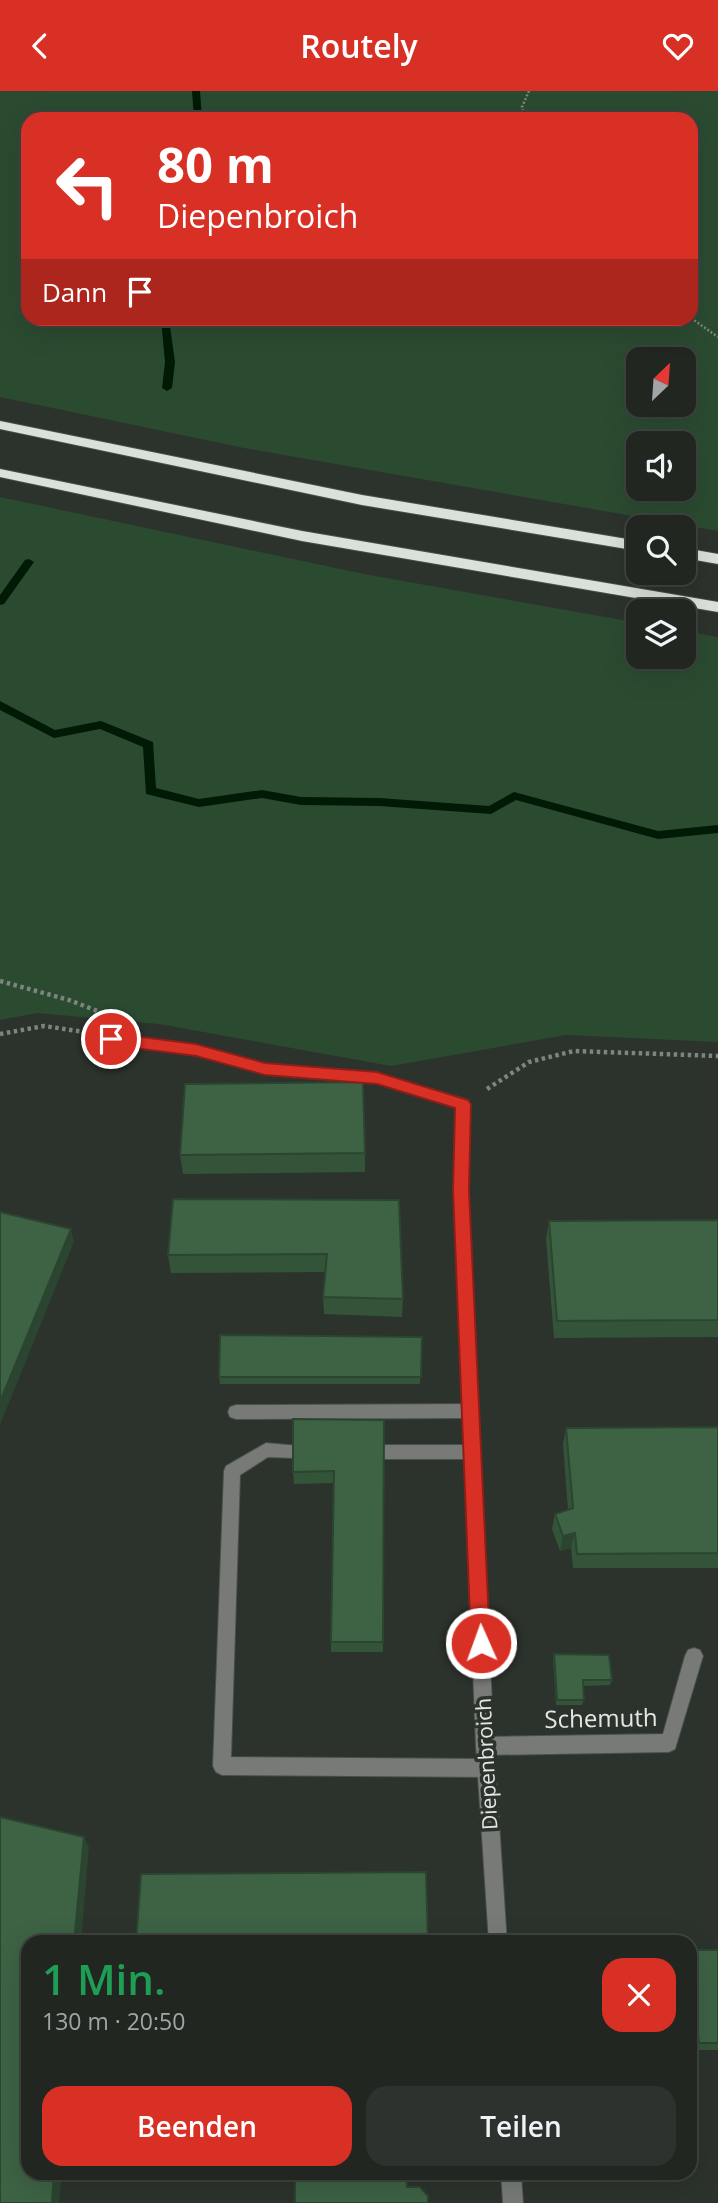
<!DOCTYPE html>
<html lang="de">
<meta charset="utf-8">
<style>
:root{--surface:#212621;--page:#2d322e;--text:#f1f3f6;--muted:#a2a5a5;--line:#3e433f;--accent:#d93025}
body{margin:0;font-family:"Open Sans",sans-serif;background:var(--page);color:var(--text);height:100vh;display:flex;flex-direction:column;font-size:26px;white-space:nowrap}
*{box-sizing:border-box;margin:0}
p{font-size:23px;color:var(--muted)}
.icon{flex:none;width:38px;height:38px;fill:none;stroke:currentColor;stroke-width:2;stroke-linecap:round;stroke-linejoin:round}
.map{position:relative;flex:1;overflow:hidden}
.side{position:absolute;left:21px;top:1844px;width:676px;height:245px;display:flex;flex-direction:column;background:var(--surface);border-radius:21px;box-shadow:0 7px 28px #0002,0 0 0 2px var(--line)}
.side>*{flex:none}
.banner{position:absolute;left:21px;top:21px;width:677px;height:214px;border-radius:21px;box-shadow:0 7px 28px #0002,0 0 0 2px var(--line);background:#d93025;color:#fff;overflow:hidden}
.needle{width:46px;rotate:25deg}
.controls{position:absolute;left:626px;top:256px;display:grid;gap:14px}
.controls a{display:grid;place-items:center;width:70px;height:70px;border-radius:14px;background:var(--surface);box-shadow:0 7px 28px #0002,0 0 0 2px var(--line);font-size:35px}
.pin{position:absolute;display:grid;place-items:center;width:60px;height:60px;color:#fff;margin:-30px;border:4px solid #fff;border-radius:50%;box-shadow:0 2px 7px #0007}
.me{position:absolute;width:77px;margin:-38px;rotate:358deg;stroke-linejoin:round;filter:drop-shadow(0 0 5px #0008)}
.turn{display:flex;align-items:center;gap:24px;height:147px;padding:0 21px;font-size:32px}
.turn .icon{width:91px;height:91px;stroke-width:2.5}
.turn b{display:block;font-size:49px;line-height:60px}
.then{display:flex;align-items:center;height:66px;padding:0 21px;background:#0003;gap:14px;font-size:26px}
.round{display:grid;place-items:center;flex:none;width:74px;height:74px;border-radius:21px;background:var(--page)}
.summary{display:flex;align-items:center;justify-content:space-between;height:119px;padding:0 21px}
h1{font-size:42px;font-weight:600;line-height:52px;color:#1e9e55}
.action{display:flex;gap:14px;margin-top:auto;padding:14px 21px}
.action a{flex:1;height:80px;border-radius:21px;background:var(--accent);color:#fff;font-size:28px;font-weight:600;line-height:80px;text-align:center}
.action a+a{background:var(--page);color:var(--text)}
header{display:flex;justify-content:space-between;align-items:center;height:91px;padding:0 21px;background:var(--accent);color:#fff;font-size:32px;font-weight:600}
.map>svg:first-child{display:block}
</style>
<header><svg class="icon" aria-label="back" viewBox="0 0 24 24"><path d="M15 5l-7 7 7 7"/></svg>Routely<svg class="icon" aria-label="heart" viewBox="0 0 24 24"><path d="M12 20l-8-8c-3-5 5-10 8-4 3-6 11-1 8 4z"/></svg></header>
<div class="map">
<svg width="718" height="2112" viewBox="0 0 718 2112">
<rect width="100%" height="100%" fill="#2c322c"/>
<path fill="#2b4b31" fill-rule="evenodd" d="M 0,0 L 718,0 L 718,440 L 244,357 L 0,306 ZM 28,28 L 691,28 L 691,228 L 28,228 ZM 639,268 L 684,268 L 684,313 L 639,313 ZM 639,352 L 684,352 L 684,397 L 639,397 Z
M 0,406 L 364,483 L 639,532 L 639,565 L 684,565 L 684,540 L 718,546 L 718,951 L 566,944 L 391,975 L 159,933 L 37,922 L 0,929 Z"/>
<g fill="none" stroke-linecap="round" stroke-linejoin="round">
<path fill="#011a06" fill-rule="evenodd" d="M 192,0 L 200,0 L 202,28 L 194,28 Z
M 161,228 L 169,228 L 175,271 L 172,297 L 167,300 L 162,297 L 165,271 Z
M 29,468 L 34,471 L 4,513 L 0,514 L 0,504 L 25,469 Z
M 0,610 L 55,639 L 101,630 L 153,651 L 156,697 L 199,708 L 262,699 L 301,706 L 379,707 L 489,715 L 514,701 L 658,740 L 718,734 L 718,742 L 658,748 L 516,709 L 491,723 L 379,715 L 301,714 L 262,707 L 199,716 L 146,703 L 143,656 L 100,638 L 54,647 L 0,619 Z"/>
<g stroke="#494f4a" stroke-width="2">
<path id="service" d="M 471,1313 L 477,1315 L 479,1320 L 477,1325 L 471,1327 L 236,1328 L 230,1326 L 228,1321 L 230,1316 L 236,1314 Z
M 266,1352 L 300,1355 L 302,1360 L 300,1365 L 294,1367 L 268,1366 L 240,1384 L 231,1666 L 486,1668 L 492,1671 L 495,1677 L 492,1683 L 486,1686 L 222,1684 L 216,1681 L 213,1675 L 224,1380 L 226,1375 Z
M 384,1354 L 473,1354 L 479,1356 L 481,1361 L 479,1366 L 473,1368 L 384,1368 L 378,1366 L 376,1361 L 378,1356 Z
M 694,1557 L 700,1559 L 703,1565 L 675,1658 L 669,1661 L 485,1664 L 479,1661 L 476,1655 L 479,1649 L 485,1646 L 663,1643 L 685,1565 L 688,1559 Z"/>
</g>
<g stroke="#494f4a" stroke-width="2">
<path id="minor" d="M 111,943 L 196,954 L 265,973 L 377,982 L 468,1009 L 470,1013 L 468,1099 L 494,1655 L 507,1852 L 489,1852 L 476,1655 L 454,1099 L 456,1016 L 377,992 L 265,983 L 196,964 L 111,953 L 104,948 Z
M 501,2082 L 521,2082 L 523,2112 L 503,2112 Z"/>
</g>
<g stroke="#494f4a" stroke-width="2">
<path id="motorway" d="M 0,330 L 362,404 L 639,450 L 639,460 L 362,414 L 0,338 Z
M 0,378 L 302,440 L 718,511 L 718,521 L 302,450 L 0,386 Z
M 684,457 L 718,463 L 718,473 L 684,467 Z"/>
</g>
<path stroke="#7e847f" stroke-width="2.5" stroke-dasharray="2 2" stroke-linecap="butt" d="M 525,28 L 522,16 L 529,0
M 691,227 L 718,246"/>
<path stroke="#7e847f" stroke-width="4.5" stroke-dasharray="3.5 3.5" stroke-linecap="butt" d="M 0,890 L 69,909 L 100,921
M 0,943 L 44,935 L 85,941
M 487,998 L 529,971 L 574,960 L 718,965"/>
<use href="#service" fill="#777a77" fill-rule="evenodd"/>
<use href="#minor" fill="#777a77" fill-rule="evenodd"/>
<use href="#motorway" fill="#d9e1da" fill-rule="evenodd"/>
</g>
<path fill="#34543a" d="M 365,1062 L 365,1081 L 183,1083 L 180,1064 Z
M 399,1109 L 403,1208 L 402,1226 L 324,1223 L 323,1206 L 325,1181 L 171,1182 L 168,1164 Z
M 718,1129 L 718,1246 L 554,1247 L 546,1148 L 549,1130 Z
M 422,1246 L 420,1293 L 220,1293 L 219,1286 Z
M 384,1329 L 383,1561 L 331,1561 L 333,1392 L 294,1393 L 293,1381 Z
M 718,1336 L 718,1477 L 573,1477 L 571,1457 L 560,1460 L 552,1438 L 555,1423 L 568,1419 L 563,1353 L 566,1337 Z
M 554,1563 L 612,1589 L 610,1594 L 583,1595 L 584,1609 L 582,1614 L 556,1614 L 553,1569 Z
M 690,1859 L 718,1859 L 718,1959 L 692,1959 L 690,1933 Z"/>
<path fill="#2b4530" d="M 71,1138 L 74,1151 L 0,1334 L 0,1311 Z
M 575,1442 L 571,1457 L 560,1460 L 563,1445 Z
M 84,1746 L 89,1756 L 81,1852 L 74,1852 Z
M 54,2082 L 62,2082 L 59,2112 L 52,2112 Z"/>
<path fill="#3d6244" stroke="#2b4530" stroke-width="2" d="M 363,991 L 365,1062 L 180,1064 L 185,993 Z
M 173,1108 L 399,1109 L 403,1208 L 323,1206 L 327,1163 L 168,1164 Z
M 0,1121 L 71,1138 L 0,1311 Z
M 718,1129 L 718,1229 L 557,1230 L 549,1130 Z
M 220,1244 L 422,1246 L 421,1286 L 219,1286 Z
M 293,1328 L 384,1329 L 383,1551 L 331,1551 L 334,1380 L 293,1381 Z
M 718,1336 L 718,1462 L 577,1463 L 575,1442 L 563,1445 L 555,1423 L 573,1417 L 566,1337 Z
M 554,1563 L 609,1564 L 612,1589 L 583,1589 L 584,1609 L 557,1609 Z
M 0,1726 L 84,1746 L 74,1852 L 28,1852 L 28,2082 L 54,2082 L 52,2112 L 0,2112 Z
M 426,1781 L 428,1852 L 136,1852 L 141,1783 Z
M 690,1859 L 718,1859 L 718,1952 L 699,1952 Z
M 295,2082 L 406,2082 L 407,2096 L 420,2096 L 428,2105 L 428,2112 L 295,2112 Z"/>
<path fill="#d93025" stroke="#8d1f18" stroke-width="2" d="M 111,942 L 196,953 L 265,972 L 377,981 L 468,1009 L 471,1013 L 469,1099 L 490,1552 L 487,1558 L 481,1561 L 474,1558 L 471,1552 L 453,1099 L 455,1017 L 377,993 L 265,984 L 196,965 L 111,954 L 104,948 Z"/>
<g text-anchor="middle" stroke-width="7" stroke-linejoin="round" paint-order="stroke">
<g font-size="21" fill="#e4e8e5" stroke="#2c322c">
<text transform="translate(487 1673) rotate(-93)" y="7">Diepenbroich</text>
</g>
<g font-size="24" fill="#e4e8e5" stroke="#2c322c">
<text transform="translate(601 1628) rotate(-1)" y="8">Schemuth</text>
</g>
</g>
</svg>
<div class="controls">
<a><svg class="needle" viewBox="-14 -14 28 28"><path d="M0-13l5 13h-10z" fill="#e53935"/><path d="M0 13l5-13h-10z" fill="#a2a5a5"/></svg></a>
<a><svg class="icon" aria-label="sound" viewBox="0 0 24 24"><path d="M4 9h4l5-4v14l-5-4H4zM17 9q2 3 0 6"/></svg></a>
<a><svg class="icon" aria-label="search" viewBox="0 0 24 24"><circle cx="10" cy="10" r="6"/><path d="M15 15l6 6"/></svg></a>
<a><svg class="icon" aria-label="layers" viewBox="0 0 24 24"><path d="M12 4l9 5-9 5-9-5zM3 14l9 5 9-5"/></svg></a>
</div>
<div class="pin" style="left:111px;top:948px;background:#d93025"><svg class="icon" aria-label="arrive" viewBox="0 0 24 24"><path d="M6 21V4h12l-3 4 3 4H6"/></svg></div>
<svg class="me" style="left:481px;top:1552px" viewBox="-20 -20 40 40"><circle r="17" fill="#d93025" stroke="#fff" stroke-width="3"/><path d="M0-11L8 9 0 5-8 9z" fill="#fff"/></svg>
<div class="banner">
<div class="turn"><svg class="icon" aria-label="left" viewBox="0 0 24 24"><path d="M17 20v-9H6M10 6l-5 5 5 5"/></svg><div><b>80 m</b>Diepenbroich</div></div>
<div class="then">Dann<svg class="icon" aria-label="arrive" viewBox="0 0 24 24"><path d="M6 21V4h12l-3 4 3 4H6"/></svg></div>
</div>
<section class="side">
<div class="summary"><div><h1>1 Min.</h1><p>130 m · 20:50</p></div><a class="round" style="background:#d93025;color:#fff"><svg class="icon" aria-label="close" viewBox="0 0 24 24"><path d="M6 6l12 12M18 6L6 18"/></svg></a></div>
<div class="action"><a>Beenden</a><a>Teilen</a></div>
</section>
</div>
